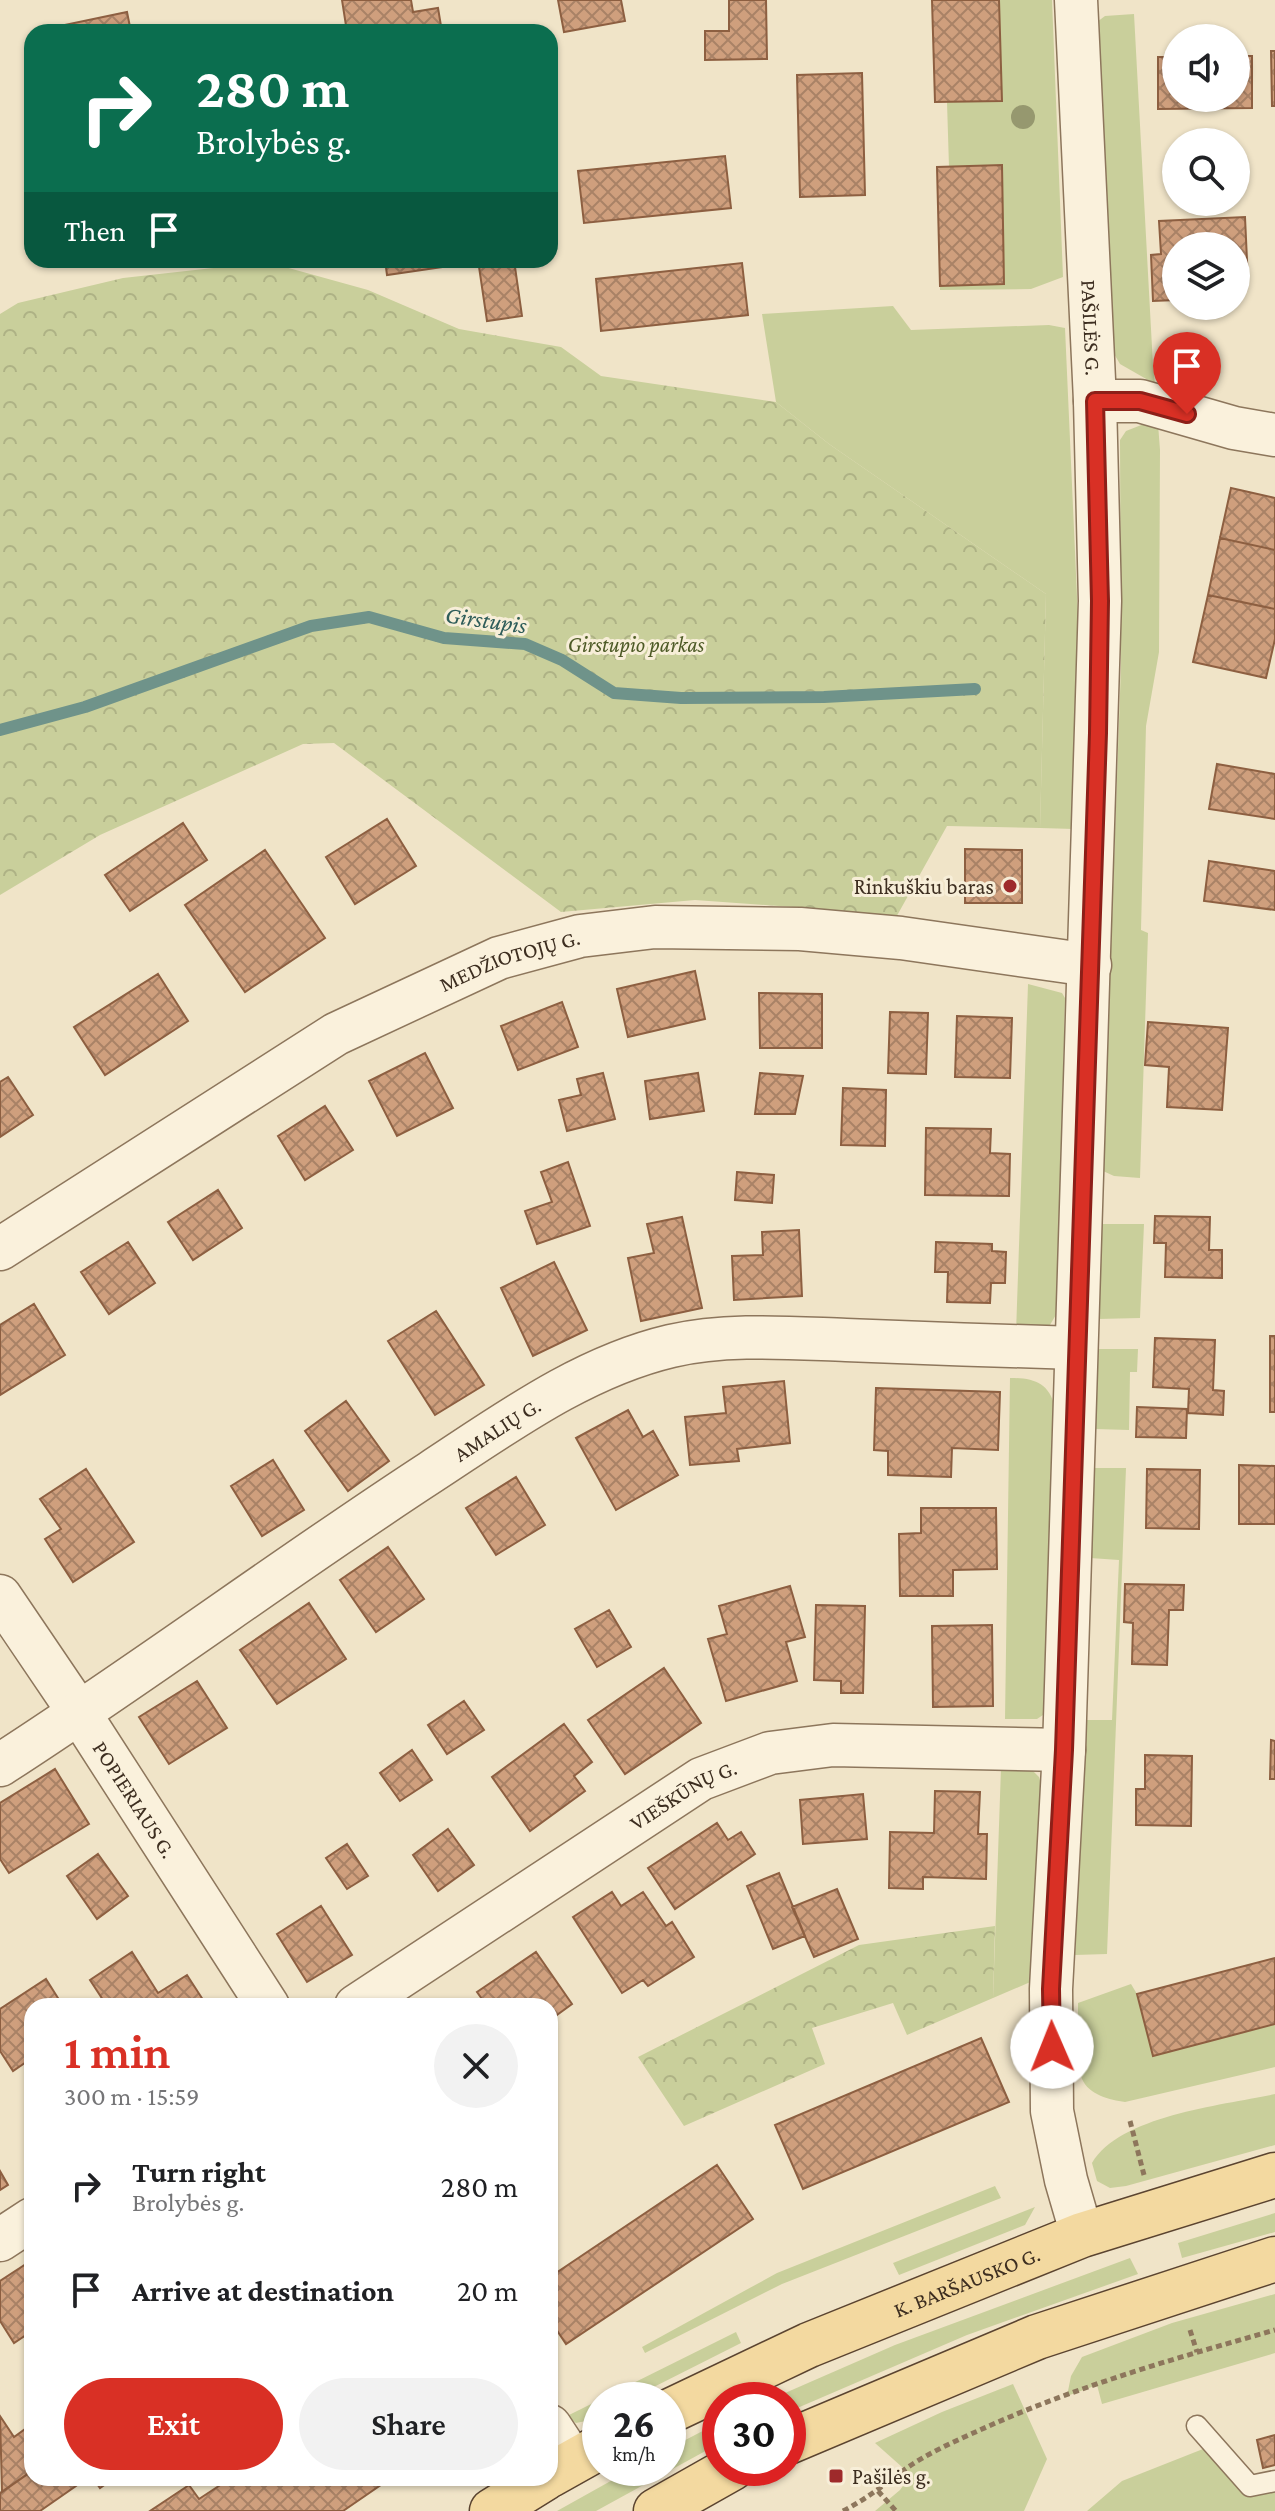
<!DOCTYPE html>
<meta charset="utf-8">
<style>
:root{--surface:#fff;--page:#f2f2f2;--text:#202124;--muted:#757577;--accent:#d93025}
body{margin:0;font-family:"Crimson Pro",serif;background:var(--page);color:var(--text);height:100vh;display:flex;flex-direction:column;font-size:30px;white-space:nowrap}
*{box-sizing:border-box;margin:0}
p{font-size:26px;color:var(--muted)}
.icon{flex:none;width:44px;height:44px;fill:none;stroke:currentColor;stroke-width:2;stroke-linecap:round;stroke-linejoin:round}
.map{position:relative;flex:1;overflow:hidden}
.panel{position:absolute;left:24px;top:1998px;width:534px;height:488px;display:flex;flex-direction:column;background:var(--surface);border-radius:24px;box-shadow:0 2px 6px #0004}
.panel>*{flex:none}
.hud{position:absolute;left:24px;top:24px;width:534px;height:244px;border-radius:24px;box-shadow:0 2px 6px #0004;background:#0b6e4f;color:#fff;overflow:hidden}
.controls{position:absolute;left:1162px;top:24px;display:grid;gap:16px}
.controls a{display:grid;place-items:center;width:88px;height:88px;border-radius:50%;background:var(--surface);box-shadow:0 2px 6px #0004;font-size:40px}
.speed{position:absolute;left:582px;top:2382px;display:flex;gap:16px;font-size:40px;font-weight:700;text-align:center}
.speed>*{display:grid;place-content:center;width:104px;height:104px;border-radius:50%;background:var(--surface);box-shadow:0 2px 6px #0004;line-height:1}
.speed small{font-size:20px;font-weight:400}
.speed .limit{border:12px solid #d22;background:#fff;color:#111}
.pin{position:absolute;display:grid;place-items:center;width:68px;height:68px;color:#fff;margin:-82px -34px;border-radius:50% 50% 50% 0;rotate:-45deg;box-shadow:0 0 8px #0007}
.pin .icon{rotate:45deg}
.me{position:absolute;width:88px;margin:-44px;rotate:359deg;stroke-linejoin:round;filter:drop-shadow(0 0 6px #0008)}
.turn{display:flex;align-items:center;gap:28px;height:168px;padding:0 40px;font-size:36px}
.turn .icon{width:104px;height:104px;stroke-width:2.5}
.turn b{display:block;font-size:56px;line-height:68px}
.then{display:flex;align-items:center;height:76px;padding:0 40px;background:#0003;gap:16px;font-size:30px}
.round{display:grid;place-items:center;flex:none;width:84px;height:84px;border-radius:42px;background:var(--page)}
.headline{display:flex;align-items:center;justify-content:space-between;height:136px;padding:0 40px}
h1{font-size:48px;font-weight:600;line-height:60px;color:var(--accent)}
.button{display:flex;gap:16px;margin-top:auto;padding:16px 40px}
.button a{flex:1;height:92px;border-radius:48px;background:var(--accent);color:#fff;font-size:32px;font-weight:600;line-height:92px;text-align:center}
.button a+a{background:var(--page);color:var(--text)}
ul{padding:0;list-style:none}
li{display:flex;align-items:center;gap:24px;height:104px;padding:0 40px}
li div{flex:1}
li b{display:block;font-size:30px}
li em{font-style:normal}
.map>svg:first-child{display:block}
</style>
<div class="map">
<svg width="1275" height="2511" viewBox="0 0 1275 2511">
<defs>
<pattern id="forest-crowns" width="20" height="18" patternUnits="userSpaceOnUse" patternTransform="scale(2)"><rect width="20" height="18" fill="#c9cf9b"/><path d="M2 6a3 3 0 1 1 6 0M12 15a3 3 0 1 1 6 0" fill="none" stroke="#aeb285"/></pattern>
<pattern id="building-cross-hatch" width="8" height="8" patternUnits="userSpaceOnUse" patternTransform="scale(2)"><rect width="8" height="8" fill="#cf9f7d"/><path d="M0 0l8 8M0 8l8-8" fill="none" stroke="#a98266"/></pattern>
</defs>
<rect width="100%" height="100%" fill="#f0e4c8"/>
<path fill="#c9cf9b" d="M 999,0 L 1052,0 L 1063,277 L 1031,289 L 940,290 L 940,286 L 1004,284 L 949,167 L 947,102 L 1002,100 Z
M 1134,14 L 1153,366 L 1155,384 L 1120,364 L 1113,352 L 1097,22 L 1105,16 Z
M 893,306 L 911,330 L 1049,325 L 1065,328 L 1078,619 L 1074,829 L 1040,828 L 1046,594 L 829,444 L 776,402 L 762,314 Z
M 1149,422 L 1158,424 L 1160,450 L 1159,652 L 1146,726 L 1141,930 L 1148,933 L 1140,1178 L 1114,1176 L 1103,1171 L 1121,666 L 1120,440 L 1126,431 Z
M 1028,984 L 1062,993 L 1065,998 L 1057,1313 L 1047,1330 L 1016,1333 Z
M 1101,1224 L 1144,1224 L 1140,1318 L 1098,1319 Z
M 1097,1349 L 1138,1349 L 1137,1372 L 1130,1372 L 1129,1430 L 1095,1429 Z
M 1010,1378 C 1034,1378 1049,1383 1055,1407 L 1043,1715 L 1037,1719 L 1005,1719 Z
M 1094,1468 L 1126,1468 L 1107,1954 L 1075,1955 L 1084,1720 L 1112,1720 L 1119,1560 L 1090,1558 Z
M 1001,1768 L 1032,1770 L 1039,1777 L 1043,1791 L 1035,1980 L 993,1998 Z
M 1131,1984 L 1137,1994 L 1153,2056 L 1275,2024 L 1275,2067 L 1125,2102 C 1110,2100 1089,2095 1082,2079 C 1078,2068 1078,2017 1078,2003 Z
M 1275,2094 L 1275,2145 L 1126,2186 L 1110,2188 L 1097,2181 L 1092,2163 C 1120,2115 1224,2105 1275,2094 Z
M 995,2186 L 1001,2198 L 782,2284 L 645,2353 L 642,2347 L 777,2273 Z
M 1035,2207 L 1025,2225 L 899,2275 L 893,2263 Z
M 1275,2213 L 1275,2232 L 1182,2258 L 1178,2243 Z
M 1130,2258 L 1138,2274 L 967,2335 L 788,2412 L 788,2400 L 769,2400 L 895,2345 Z
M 1275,2294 L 1275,2353 L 1102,2404 L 1097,2385 L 1067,2396 L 1071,2376 L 1082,2357 L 1172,2323 Z
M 736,2332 L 741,2343 L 628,2400 L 600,2400 L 600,2414 L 586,2421 L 576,2423 L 567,2416 Z
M 1013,2384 L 1047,2459 L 1024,2511 L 875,2511 L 900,2490 L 911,2475 L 875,2443 L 942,2412 Z
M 720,2422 L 720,2443 L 596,2511 L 557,2511 L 634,2468 L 668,2468 L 668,2449 Z
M 1203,2449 L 1246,2497 L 1275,2492 L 1275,2511 L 1087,2511 L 1122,2481 Z"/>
<path fill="url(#forest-crowns)" d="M 267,262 L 368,290 L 459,329 L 561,347 L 601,376 L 776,402 L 829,444 L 1046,594 L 1040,828 L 947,826 L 894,921 L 834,910 L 695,900 L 561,912 L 334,743 L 303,744 L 100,835 L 0,895 L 0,314 L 18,303 L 123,278 Z
M 995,1926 L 993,1998 L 907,2035 L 893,2003 L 812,2028 L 825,2064 L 684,2126 L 638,2057 L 859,1945 Z"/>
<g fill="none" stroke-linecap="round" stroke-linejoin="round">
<path stroke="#6f938a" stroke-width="12" d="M 0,730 L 85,707 L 311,626 L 369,617 L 444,638 L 525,644 L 562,660 L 614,693 L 681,698 L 824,697 L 975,689"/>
</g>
<path fill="url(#building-cross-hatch)" stroke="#8d5f41" stroke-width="2" d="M 342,0 L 411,0 L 413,12 L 438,8 L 442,32 L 347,32 Z
M 558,0 L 621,0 L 625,21 L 564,32 Z
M 729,0 L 766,0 L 767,59 L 705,60 L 705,31 L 729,31 Z
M 932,0 L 999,0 L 1002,101 L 935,102 Z
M 127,12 L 131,32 L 56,32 L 55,27 Z
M 1271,51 L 1275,51 L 1275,106 L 1272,106 Z
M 1236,56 L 1252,56 L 1252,108 L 1158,109 L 1158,57 L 1176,57 L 1176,98 L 1236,98 Z
M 862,73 L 865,195 L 800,197 L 797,75 Z
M 725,156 L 731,208 L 584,223 L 578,171 Z
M 1002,165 L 1004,284 L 940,286 L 937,167 Z
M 1245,217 L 1248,282 L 1236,283 L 1236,246 L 1176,246 L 1176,300 L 1153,301 L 1151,255 L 1161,254 L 1159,221 Z
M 385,260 L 449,260 L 450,266 L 387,275 Z
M 478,260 L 514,260 L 522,316 L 487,321 Z
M 742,263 L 748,315 L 601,331 L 596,279 Z
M 1231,488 L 1275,498 L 1275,550 L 1220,538 Z
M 1220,538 L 1275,550 L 1275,609 L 1208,595 Z
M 1208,595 L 1275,609 L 1275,639 L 1266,678 L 1193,662 Z
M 1217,764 L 1275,774 L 1275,819 L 1209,809 Z
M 387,819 L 416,866 L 355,904 L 326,857 Z
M 183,823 L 207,860 L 130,911 L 105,875 Z
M 965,849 L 1022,850 L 1022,903 L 965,903 Z
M 265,850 L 325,938 L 245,992 L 185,905 Z
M 1209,861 L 1275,871 L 1275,910 L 1204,901 Z
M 695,971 L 705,1019 L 628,1037 L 617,989 Z
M 158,974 L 188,1021 L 105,1075 L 74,1027 Z
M 759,993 L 822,994 L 822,1048 L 760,1048 Z
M 562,1002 L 578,1047 L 518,1070 L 501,1026 Z
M 890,1012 L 928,1013 L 926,1074 L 888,1073 Z
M 957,1016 L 1012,1018 L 1010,1078 L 955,1077 Z
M 1148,1022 L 1228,1028 L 1222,1110 L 1167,1107 L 1169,1067 L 1145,1065 Z
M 425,1053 L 453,1108 L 397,1136 L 369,1081 Z
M 603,1073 L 615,1119 L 567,1131 L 559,1100 L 581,1095 L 577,1079 Z
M 698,1073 L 704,1111 L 650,1119 L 645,1081 Z
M 760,1073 L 803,1076 L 795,1114 L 755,1114 Z
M 8,1077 L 33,1115 L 0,1137 L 0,1082 Z
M 843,1088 L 886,1090 L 885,1146 L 841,1145 Z
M 325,1106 L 353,1150 L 305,1180 L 278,1136 Z
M 926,1128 L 991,1129 L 990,1153 L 1010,1154 L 1009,1196 L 925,1195 Z
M 568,1162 L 590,1226 L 537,1244 L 525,1211 L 552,1202 L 541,1172 Z
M 737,1172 L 774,1175 L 772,1203 L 735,1200 Z
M 218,1190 L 242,1228 L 193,1260 L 168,1222 Z
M 1155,1216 L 1210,1217 L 1209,1250 L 1222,1250 L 1222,1278 L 1165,1277 L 1166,1243 L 1154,1243 Z
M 682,1217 L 702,1308 L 641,1321 L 628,1258 L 654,1253 L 647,1224 Z
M 799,1230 L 802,1296 L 734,1300 L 732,1256 L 763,1255 L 762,1232 Z
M 128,1242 L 155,1283 L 109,1314 L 81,1272 Z
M 936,1242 L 992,1244 L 992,1251 L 1006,1252 L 1005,1283 L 991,1283 L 990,1303 L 947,1302 L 948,1272 L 935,1272 Z
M 554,1262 L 587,1330 L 533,1356 L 501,1288 Z
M 34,1304 L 65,1355 L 0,1395 L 0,1325 Z
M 436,1311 L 484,1385 L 435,1415 L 388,1341 Z
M 1270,1336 L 1275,1336 L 1275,1412 L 1270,1412 Z
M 1155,1338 L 1215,1340 L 1213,1390 L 1224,1391 L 1223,1415 L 1188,1413 L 1189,1389 L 1153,1387 Z
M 784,1381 L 790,1443 L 737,1449 L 739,1461 L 690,1465 L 685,1417 L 726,1413 L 723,1387 Z
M 876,1388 L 1000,1392 L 998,1450 L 952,1448 L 951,1477 L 888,1475 L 888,1451 L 874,1450 Z
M 346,1401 L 389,1461 L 348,1491 L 305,1431 Z
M 1137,1407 L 1187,1409 L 1186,1438 L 1136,1437 Z
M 628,1410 L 643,1437 L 653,1431 L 678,1475 L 616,1510 L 576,1438 Z
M 273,1460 L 304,1510 L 262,1536 L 231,1486 Z
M 1239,1465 L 1275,1466 L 1275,1524 L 1239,1524 Z
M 86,1469 L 134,1542 L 73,1582 L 45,1539 L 61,1529 L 40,1499 Z
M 1147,1469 L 1200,1470 L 1199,1529 L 1146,1528 Z
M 516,1477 L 545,1525 L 496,1555 L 466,1508 Z
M 921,1508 L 996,1508 L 997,1569 L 953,1570 L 953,1596 L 900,1596 L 899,1534 L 921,1533 Z
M 388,1547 L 424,1599 L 376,1632 L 340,1580 Z
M 1125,1584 L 1184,1585 L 1183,1610 L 1169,1610 L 1167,1665 L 1132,1664 L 1133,1623 L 1124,1622 Z
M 790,1586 L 805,1637 L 786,1642 L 797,1681 L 726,1701 L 708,1639 L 727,1634 L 719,1606 Z
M 309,1603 L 346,1659 L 277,1704 L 240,1650 Z
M 816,1605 L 865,1606 L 863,1693 L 841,1693 L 841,1681 L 814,1680 Z
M 609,1610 L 631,1647 L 597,1667 L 575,1629 Z
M 992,1625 L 993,1706 L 933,1707 L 932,1626 Z
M 664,1668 L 701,1723 L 625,1774 L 588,1720 Z
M 197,1681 L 227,1728 L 169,1764 L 139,1717 Z
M 464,1701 L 484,1730 L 447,1754 L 428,1725 Z
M 564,1724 L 592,1762 L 574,1776 L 585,1791 L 530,1831 L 492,1777 Z
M 1271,1740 L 1275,1741 L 1275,1779 L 1270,1779 Z
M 412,1750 L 432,1780 L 400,1801 L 380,1773 Z
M 1145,1755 L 1192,1756 L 1191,1826 L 1136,1825 L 1136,1789 L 1145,1789 Z
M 55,1769 L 89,1824 L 9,1873 L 0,1859 L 0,1803 Z
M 935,1791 L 980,1792 L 978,1834 L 987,1834 L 986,1879 L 923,1877 L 923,1889 L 889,1888 L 890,1832 L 934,1833 Z
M 863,1794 L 867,1839 L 803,1844 L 800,1800 Z
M 717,1823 L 728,1840 L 741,1832 L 755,1854 L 675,1909 L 648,1868 Z
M 448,1829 L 474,1865 L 438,1891 L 413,1855 Z
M 347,1844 L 368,1876 L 347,1889 L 326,1858 Z
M 98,1854 L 128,1896 L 97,1919 L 67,1876 Z
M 779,1873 L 805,1936 L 773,1949 L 747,1886 Z
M 837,1889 L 858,1939 L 814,1957 L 792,1907 Z
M 612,1892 L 621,1906 L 643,1892 L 666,1926 L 672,1922 L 694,1957 L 648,1986 L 643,1980 L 622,1993 L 573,1917 Z
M 321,1906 L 352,1955 L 307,1982 L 277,1934 Z
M 132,1952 L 158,1993 L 187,1975 L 207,2006 L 107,2006 L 90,1980 Z
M 536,1952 L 572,2004 L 550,2020 L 550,2006 L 487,2006 L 477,1992 Z
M 1275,1958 L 1275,2024 L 1153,2056 L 1137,1994 Z
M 46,1979 L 63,2006 L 32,2006 L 32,2058 L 13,2071 L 0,2051 L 0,2009 Z
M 981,2038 L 1009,2102 L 803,2189 L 775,2125 Z
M 717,2165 L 753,2219 L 566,2344 L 550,2320 L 550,2277 Z
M 0,2171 L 8,2185 L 0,2190 Z
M 32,2260 L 32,2331 L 14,2343 L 0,2321 L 0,2281 Z
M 0,2416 L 14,2437 L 32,2424 L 32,2471 L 2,2492 Z
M 1275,2435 L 1275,2465 L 1263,2468 L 1257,2440 Z
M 32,2471 L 32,2478 L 71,2478 L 76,2486 L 40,2511 L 0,2511 L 0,2493 Z
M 93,2478 L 114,2478 L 100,2488 Z
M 231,2478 L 391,2478 L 343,2511 L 150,2511 L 189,2485 L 199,2499 Z"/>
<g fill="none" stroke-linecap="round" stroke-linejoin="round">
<g stroke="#8d765c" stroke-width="23">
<path id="lane" d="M 1197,2426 L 1250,2486 L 1275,2481"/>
</g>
<g stroke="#8d765c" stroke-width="45">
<g id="street">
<path id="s1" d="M 1076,0 L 1095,401 L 1100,601 L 1064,1750 L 1051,1989 L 1052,2111 L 1066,2180 L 1082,2235"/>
<path d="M 1095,401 L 1140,401 L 1234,428 L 1275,435"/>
<path id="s2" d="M 0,1249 L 336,1034 L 499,958 L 580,936 L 655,927 L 800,929 L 901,938 L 1090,965"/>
<path id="s3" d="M 0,1596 L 80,1714 L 268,2006"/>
<path id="s4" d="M 0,1765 C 146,1671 285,1567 431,1472 C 506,1423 582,1367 671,1346 C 727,1333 789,1338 846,1340 C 923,1343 999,1346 1076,1348"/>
<path id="s5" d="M 356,2006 L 701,1779 L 770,1753 L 833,1745 L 1064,1750"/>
<path d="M 0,2240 L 32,2219"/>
<path d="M 550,2426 L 573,2461"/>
</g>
</g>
<g stroke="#5b4430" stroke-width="47">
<g id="primary">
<path id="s6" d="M 668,2412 L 809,2345 L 1082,2235 L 1275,2175"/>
<path d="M 788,2442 L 1037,2337 L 1275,2259"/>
<path d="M 550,2475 L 600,2447"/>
<path d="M 492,2511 L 545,2478"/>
<path d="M 656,2511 L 732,2468"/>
</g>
</g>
<path stroke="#8d765c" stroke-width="5" stroke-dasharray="6 4" stroke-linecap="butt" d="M 1130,2121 L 1144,2175
M 1190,2330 L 1197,2352
M 878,2491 L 896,2511
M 843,2511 C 866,2499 884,2485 904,2470 C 926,2454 955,2441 980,2430 C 1074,2387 1176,2358 1275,2330"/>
<use href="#lane" stroke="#faf1dc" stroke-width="20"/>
<use href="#street" stroke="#faf1dc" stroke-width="42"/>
<use href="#primary" stroke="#f3d9a0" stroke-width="44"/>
</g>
<circle fill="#96986f" cx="1023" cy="117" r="12"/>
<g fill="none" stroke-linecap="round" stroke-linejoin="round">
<g stroke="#8d1f18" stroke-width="20">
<path id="route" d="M 1052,2047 L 1051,1989 L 1064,1750 L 1098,733 L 1100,601 L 1095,401 L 1140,401 L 1187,414"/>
</g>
<use href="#route" stroke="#d93025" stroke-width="14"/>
</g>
<g fill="#9e2a2b" stroke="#f7eed8" stroke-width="3">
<circle cx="1010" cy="886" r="8"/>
<rect x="828" y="2468" width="16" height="16" rx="4"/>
</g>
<g text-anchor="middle" stroke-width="6" stroke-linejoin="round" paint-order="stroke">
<g font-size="22" fill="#3d2e20" stroke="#f7eed8">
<text dy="8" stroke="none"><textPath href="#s1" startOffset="328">PAŠILĖS G.</textPath></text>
<text dy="8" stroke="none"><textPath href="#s2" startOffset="588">MEDŽIOTOJŲ G.</textPath></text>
<text dy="8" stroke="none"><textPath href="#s4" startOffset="600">AMALIŲ G.</textPath></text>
<text dy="8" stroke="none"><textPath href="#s5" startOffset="390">VIEŠKŪNŲ G.</textPath></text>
<text dy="8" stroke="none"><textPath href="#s3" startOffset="244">POPIERIAUS G.</textPath></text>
<text dy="8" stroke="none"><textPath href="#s6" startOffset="326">K. BARŠAUSKO G.</textPath></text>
</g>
<g font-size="22" font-style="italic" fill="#4d5a26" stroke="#f7eed8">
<text x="636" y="652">Girstupio parkas</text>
</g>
<g font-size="22" fill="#3d2e20" stroke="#f7eed8" text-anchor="end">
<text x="994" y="894">Rinkuškiu baras</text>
<text x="852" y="2484" text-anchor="start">Pašilės g.</text>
</g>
<g font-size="24" font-style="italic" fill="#2f5d5a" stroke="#f7eed8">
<text transform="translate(486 620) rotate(8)" y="8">Girstupis</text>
</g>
</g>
</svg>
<div class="controls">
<a><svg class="icon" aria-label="sound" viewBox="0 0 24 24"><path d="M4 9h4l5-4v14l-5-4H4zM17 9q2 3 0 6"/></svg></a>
<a><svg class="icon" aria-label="search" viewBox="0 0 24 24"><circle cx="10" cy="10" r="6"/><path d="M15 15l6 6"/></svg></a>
<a><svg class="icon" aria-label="layers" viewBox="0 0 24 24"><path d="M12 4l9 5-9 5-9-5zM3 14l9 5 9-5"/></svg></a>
</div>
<div class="speed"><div>26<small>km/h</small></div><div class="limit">30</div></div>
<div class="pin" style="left:1187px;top:414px;background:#d93025"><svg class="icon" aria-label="arrive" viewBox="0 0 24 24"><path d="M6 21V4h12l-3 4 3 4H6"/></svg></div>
<svg class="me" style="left:1052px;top:2047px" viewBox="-20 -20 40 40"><circle r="19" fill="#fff"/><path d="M0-13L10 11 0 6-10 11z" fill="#d93025"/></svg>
<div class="hud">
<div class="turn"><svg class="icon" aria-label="right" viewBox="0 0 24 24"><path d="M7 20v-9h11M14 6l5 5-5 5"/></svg><div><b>280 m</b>Brolybės g.</div></div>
<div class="then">Then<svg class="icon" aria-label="arrive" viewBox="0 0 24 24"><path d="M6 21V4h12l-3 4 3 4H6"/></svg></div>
</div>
<section class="panel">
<div class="headline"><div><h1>1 min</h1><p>300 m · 15:59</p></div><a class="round"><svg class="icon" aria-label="close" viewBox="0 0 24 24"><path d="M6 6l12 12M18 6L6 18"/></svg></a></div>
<ul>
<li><svg class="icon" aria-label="right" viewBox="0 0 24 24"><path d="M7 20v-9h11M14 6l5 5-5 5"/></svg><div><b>Turn right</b><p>Brolybės g.</p></div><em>280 m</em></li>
<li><svg class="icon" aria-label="arrive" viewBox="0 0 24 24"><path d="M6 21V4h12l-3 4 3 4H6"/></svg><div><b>Arrive at destination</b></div><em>20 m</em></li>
</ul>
<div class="button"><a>Exit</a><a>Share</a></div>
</section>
</div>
